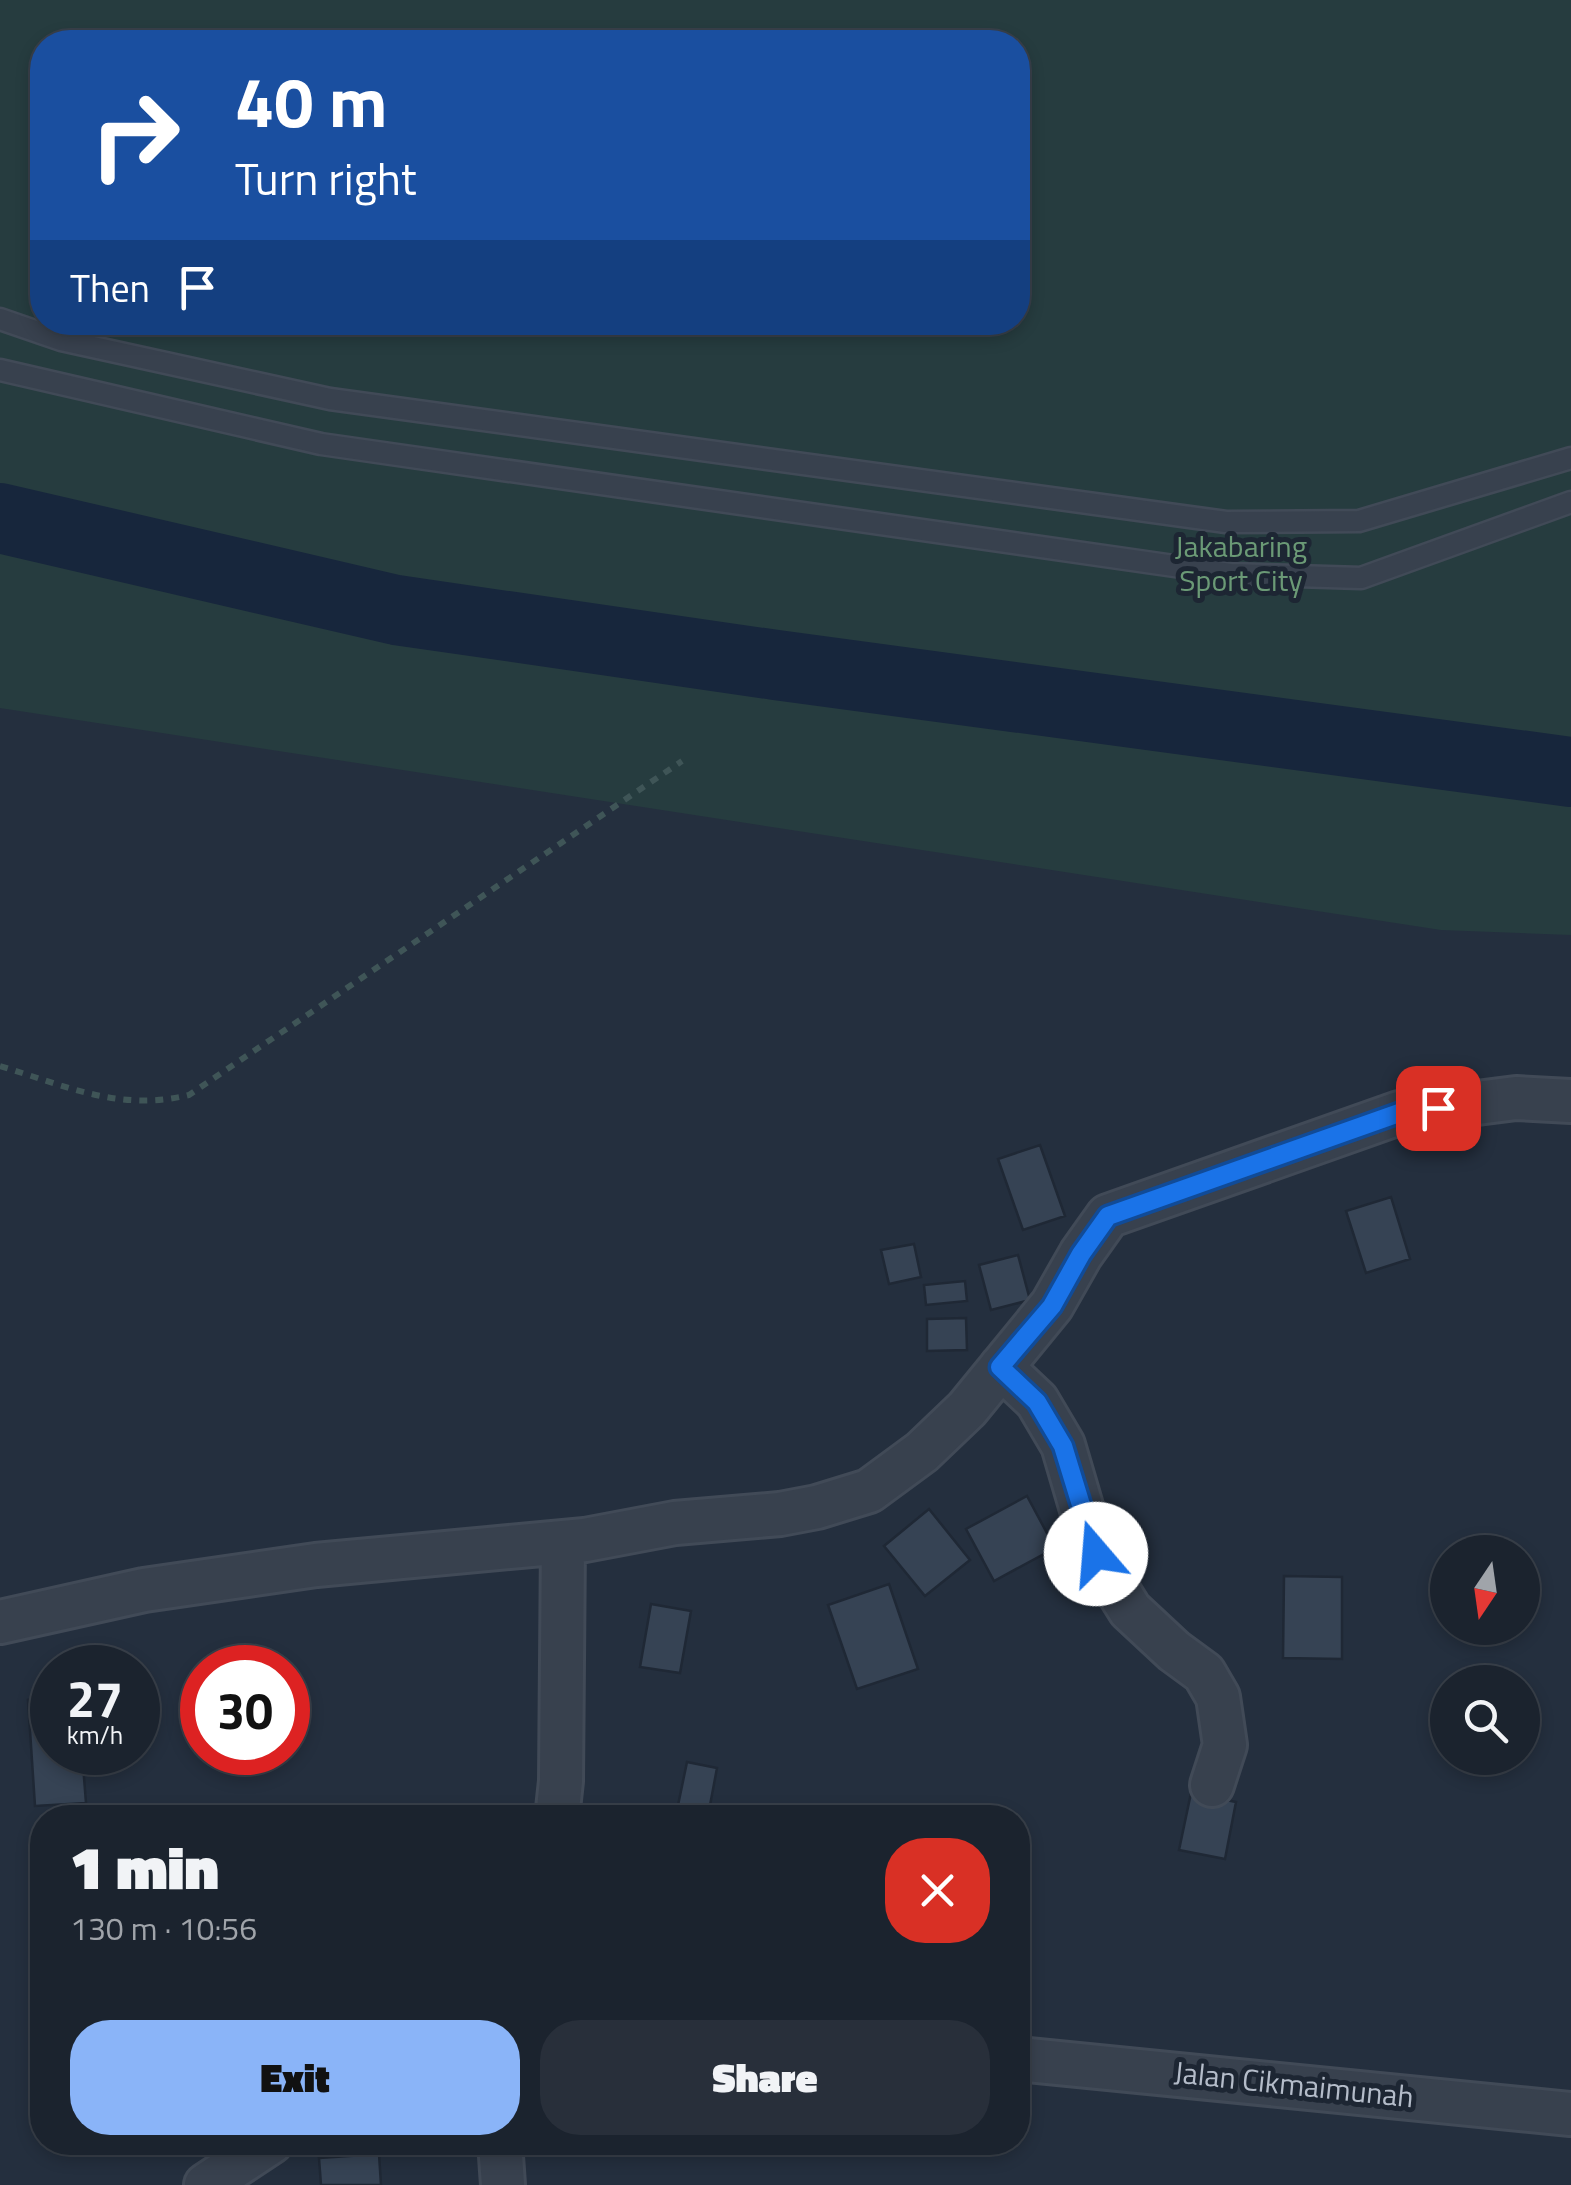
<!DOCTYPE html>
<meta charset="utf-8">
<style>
:root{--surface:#1b232e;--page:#282f3a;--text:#f1f3f6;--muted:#a0a4aa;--line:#39404a;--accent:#8ab4f8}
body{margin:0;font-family:"Titillium Web",sans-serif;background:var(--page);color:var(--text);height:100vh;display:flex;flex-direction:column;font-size:38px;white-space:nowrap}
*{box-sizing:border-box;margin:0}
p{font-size:32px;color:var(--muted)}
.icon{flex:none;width:55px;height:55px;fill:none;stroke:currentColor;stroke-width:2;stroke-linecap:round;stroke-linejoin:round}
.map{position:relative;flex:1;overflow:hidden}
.drawer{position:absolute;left:30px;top:1805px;width:1000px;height:350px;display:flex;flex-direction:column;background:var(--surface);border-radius:40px;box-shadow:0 5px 15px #0003,0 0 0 2px var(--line)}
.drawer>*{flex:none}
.guide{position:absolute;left:30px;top:30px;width:1000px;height:305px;border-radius:40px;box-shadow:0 5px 15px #0003,0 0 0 2px var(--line);background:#1a4fa0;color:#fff;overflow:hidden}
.needle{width:65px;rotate:193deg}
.buttons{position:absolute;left:1430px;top:1535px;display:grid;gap:20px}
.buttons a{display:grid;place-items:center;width:110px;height:110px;border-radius:50%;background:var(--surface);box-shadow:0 5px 15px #0003,0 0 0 2px var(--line);font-size:50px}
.speed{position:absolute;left:30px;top:1645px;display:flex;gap:20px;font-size:50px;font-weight:700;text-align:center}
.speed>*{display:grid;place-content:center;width:130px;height:130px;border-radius:50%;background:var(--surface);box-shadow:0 5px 15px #0003,0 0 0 2px var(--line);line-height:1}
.speed small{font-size:25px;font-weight:400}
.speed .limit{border:15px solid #d22;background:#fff;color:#111}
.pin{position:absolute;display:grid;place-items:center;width:85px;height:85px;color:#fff;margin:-42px;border-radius:20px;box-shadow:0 5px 15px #0006}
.me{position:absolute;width:110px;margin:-55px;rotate:342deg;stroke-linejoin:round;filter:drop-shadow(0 0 8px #0008)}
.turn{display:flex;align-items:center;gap:35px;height:210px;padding:0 40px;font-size:45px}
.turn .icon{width:130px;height:130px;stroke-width:2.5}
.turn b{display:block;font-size:70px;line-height:85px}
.then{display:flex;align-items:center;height:95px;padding:0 40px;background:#0003;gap:20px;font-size:38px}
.round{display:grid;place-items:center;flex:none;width:105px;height:105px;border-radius:40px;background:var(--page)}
.headline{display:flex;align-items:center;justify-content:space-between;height:170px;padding:0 40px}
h1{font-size:60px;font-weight:800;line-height:75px}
.primary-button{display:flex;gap:20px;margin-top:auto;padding:20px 40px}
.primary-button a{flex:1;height:115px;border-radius:40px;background:var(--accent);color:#111;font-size:40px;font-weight:800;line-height:115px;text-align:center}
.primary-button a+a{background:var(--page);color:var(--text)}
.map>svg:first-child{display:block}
</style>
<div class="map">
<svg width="1571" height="2185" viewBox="0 0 1571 2185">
<rect width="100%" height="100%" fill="#242f3e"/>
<path fill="#263c3f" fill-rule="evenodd" d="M 0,0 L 1571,0 L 1571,935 L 1441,930 L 0,708 ZM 42,42 L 1018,42 L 1018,322 L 42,322 Z"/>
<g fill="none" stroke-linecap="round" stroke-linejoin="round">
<path stroke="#17263c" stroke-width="70" d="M 0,518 L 396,610 L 776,665 L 1571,772"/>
</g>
<path fill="#364354" stroke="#1f2835" stroke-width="2.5" d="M 1040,1145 L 1065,1216 L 1023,1230 L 998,1159 Z
M 1391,1197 L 1410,1259 L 1366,1273 L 1346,1211 Z
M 914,1244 L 921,1277 L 889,1284 L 881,1250 Z
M 1018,1255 L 1030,1300 L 991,1310 L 979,1265 Z
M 965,1281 L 967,1301 L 926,1305 L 924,1285 Z
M 966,1318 L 967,1350 L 927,1351 L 927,1319 Z
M 1027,1496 L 1055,1548 L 994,1581 L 966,1529 Z
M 929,1509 L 970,1560 L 925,1596 L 884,1546 Z
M 1284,1576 L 1342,1577 L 1342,1659 L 1283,1658 Z
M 889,1584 L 918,1669 L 857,1689 L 828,1605 Z
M 651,1604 L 691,1611 L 680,1673 L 640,1667 Z
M 52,1698 L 52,1752 L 82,1752 L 86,1803 L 35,1806 L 28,1700 Z
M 687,1762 L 717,1768 L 708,1816 L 677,1810 Z
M 1191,1793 L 1236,1802 L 1225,1859 L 1179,1850 Z
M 379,2154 L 381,2185 L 321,2185 L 319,2158 Z"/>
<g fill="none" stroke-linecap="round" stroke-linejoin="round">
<g stroke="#414a57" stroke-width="25">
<path id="service" d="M 0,319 L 61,340 L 330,399 L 1226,522 L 1359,521 L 1571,458
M 0,370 L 321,444 L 1230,574 L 1361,578 L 1571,502"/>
</g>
<g stroke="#414a57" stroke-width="48">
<path id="minor" d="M 1001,1367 L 1037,1401 L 1063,1445 L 1095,1554 L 1130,1610 L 1174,1651 L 1204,1673 L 1218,1697 L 1225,1745 L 1212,1785
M 0,1622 L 144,1590 L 316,1565 L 585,1540 L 675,1523 L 780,1514 L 817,1507 L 869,1491 L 922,1452 L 967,1409 L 1052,1305 L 1081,1254 L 1108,1216 L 1399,1113 L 1516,1098 L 1571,1101
M 557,1818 L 561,1781 L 563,1542
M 1018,2059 L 1571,2114
M 500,2142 L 503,2185
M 206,2185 L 271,2142"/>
</g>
<path stroke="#3f5557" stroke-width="6" stroke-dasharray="8 8" stroke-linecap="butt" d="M 0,1066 C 66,1086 120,1112 189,1095 L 682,761"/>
<use href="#service" stroke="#38414e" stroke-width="20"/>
<use href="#minor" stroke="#38414e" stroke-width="42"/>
</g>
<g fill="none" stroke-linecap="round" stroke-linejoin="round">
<g stroke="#114b97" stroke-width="25">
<path id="route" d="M 1096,1554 L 1063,1446 L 1037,1402 L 1000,1367 L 1052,1306 L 1081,1254 L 1108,1216 L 1399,1113 L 1438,1108"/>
</g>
<use href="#route" stroke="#1a73e8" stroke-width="18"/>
</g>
<g text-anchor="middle" stroke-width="10" stroke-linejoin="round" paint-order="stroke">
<g font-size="30" fill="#6b9a76" stroke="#1d2633">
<text x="1241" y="557">Jakabaring<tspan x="1241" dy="34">Sport City</tspan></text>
</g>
<g font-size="30" fill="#b4bcc9" stroke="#1d2633">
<text transform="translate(1294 2085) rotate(6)" y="10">Jalan Cikmaimunah</text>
</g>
</g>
</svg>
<div class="buttons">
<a><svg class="needle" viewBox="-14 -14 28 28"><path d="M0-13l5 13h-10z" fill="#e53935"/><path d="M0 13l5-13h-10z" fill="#a0a4aa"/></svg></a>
<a><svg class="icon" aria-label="search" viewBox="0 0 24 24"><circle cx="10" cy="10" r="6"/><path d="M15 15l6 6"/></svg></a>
</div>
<div class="speed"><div>27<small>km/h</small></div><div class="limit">30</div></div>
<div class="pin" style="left:1438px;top:1108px;background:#d93025"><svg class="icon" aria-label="arrive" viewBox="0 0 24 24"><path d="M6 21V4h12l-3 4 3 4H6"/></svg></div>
<svg class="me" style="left:1096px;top:1554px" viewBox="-20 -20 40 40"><circle r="19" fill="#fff"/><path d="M0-13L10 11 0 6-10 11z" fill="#1a73e8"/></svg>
<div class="guide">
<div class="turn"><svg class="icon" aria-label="right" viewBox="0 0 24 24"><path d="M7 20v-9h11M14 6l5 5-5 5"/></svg><div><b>40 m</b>Turn right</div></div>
<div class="then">Then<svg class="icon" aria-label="arrive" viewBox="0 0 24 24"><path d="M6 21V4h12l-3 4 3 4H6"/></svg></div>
</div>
<section class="drawer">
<div class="headline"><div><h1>1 min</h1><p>130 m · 10:56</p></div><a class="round" style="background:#d93025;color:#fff"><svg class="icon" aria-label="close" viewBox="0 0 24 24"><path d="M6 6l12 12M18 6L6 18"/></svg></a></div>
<div class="primary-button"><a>Exit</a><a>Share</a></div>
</section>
</div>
